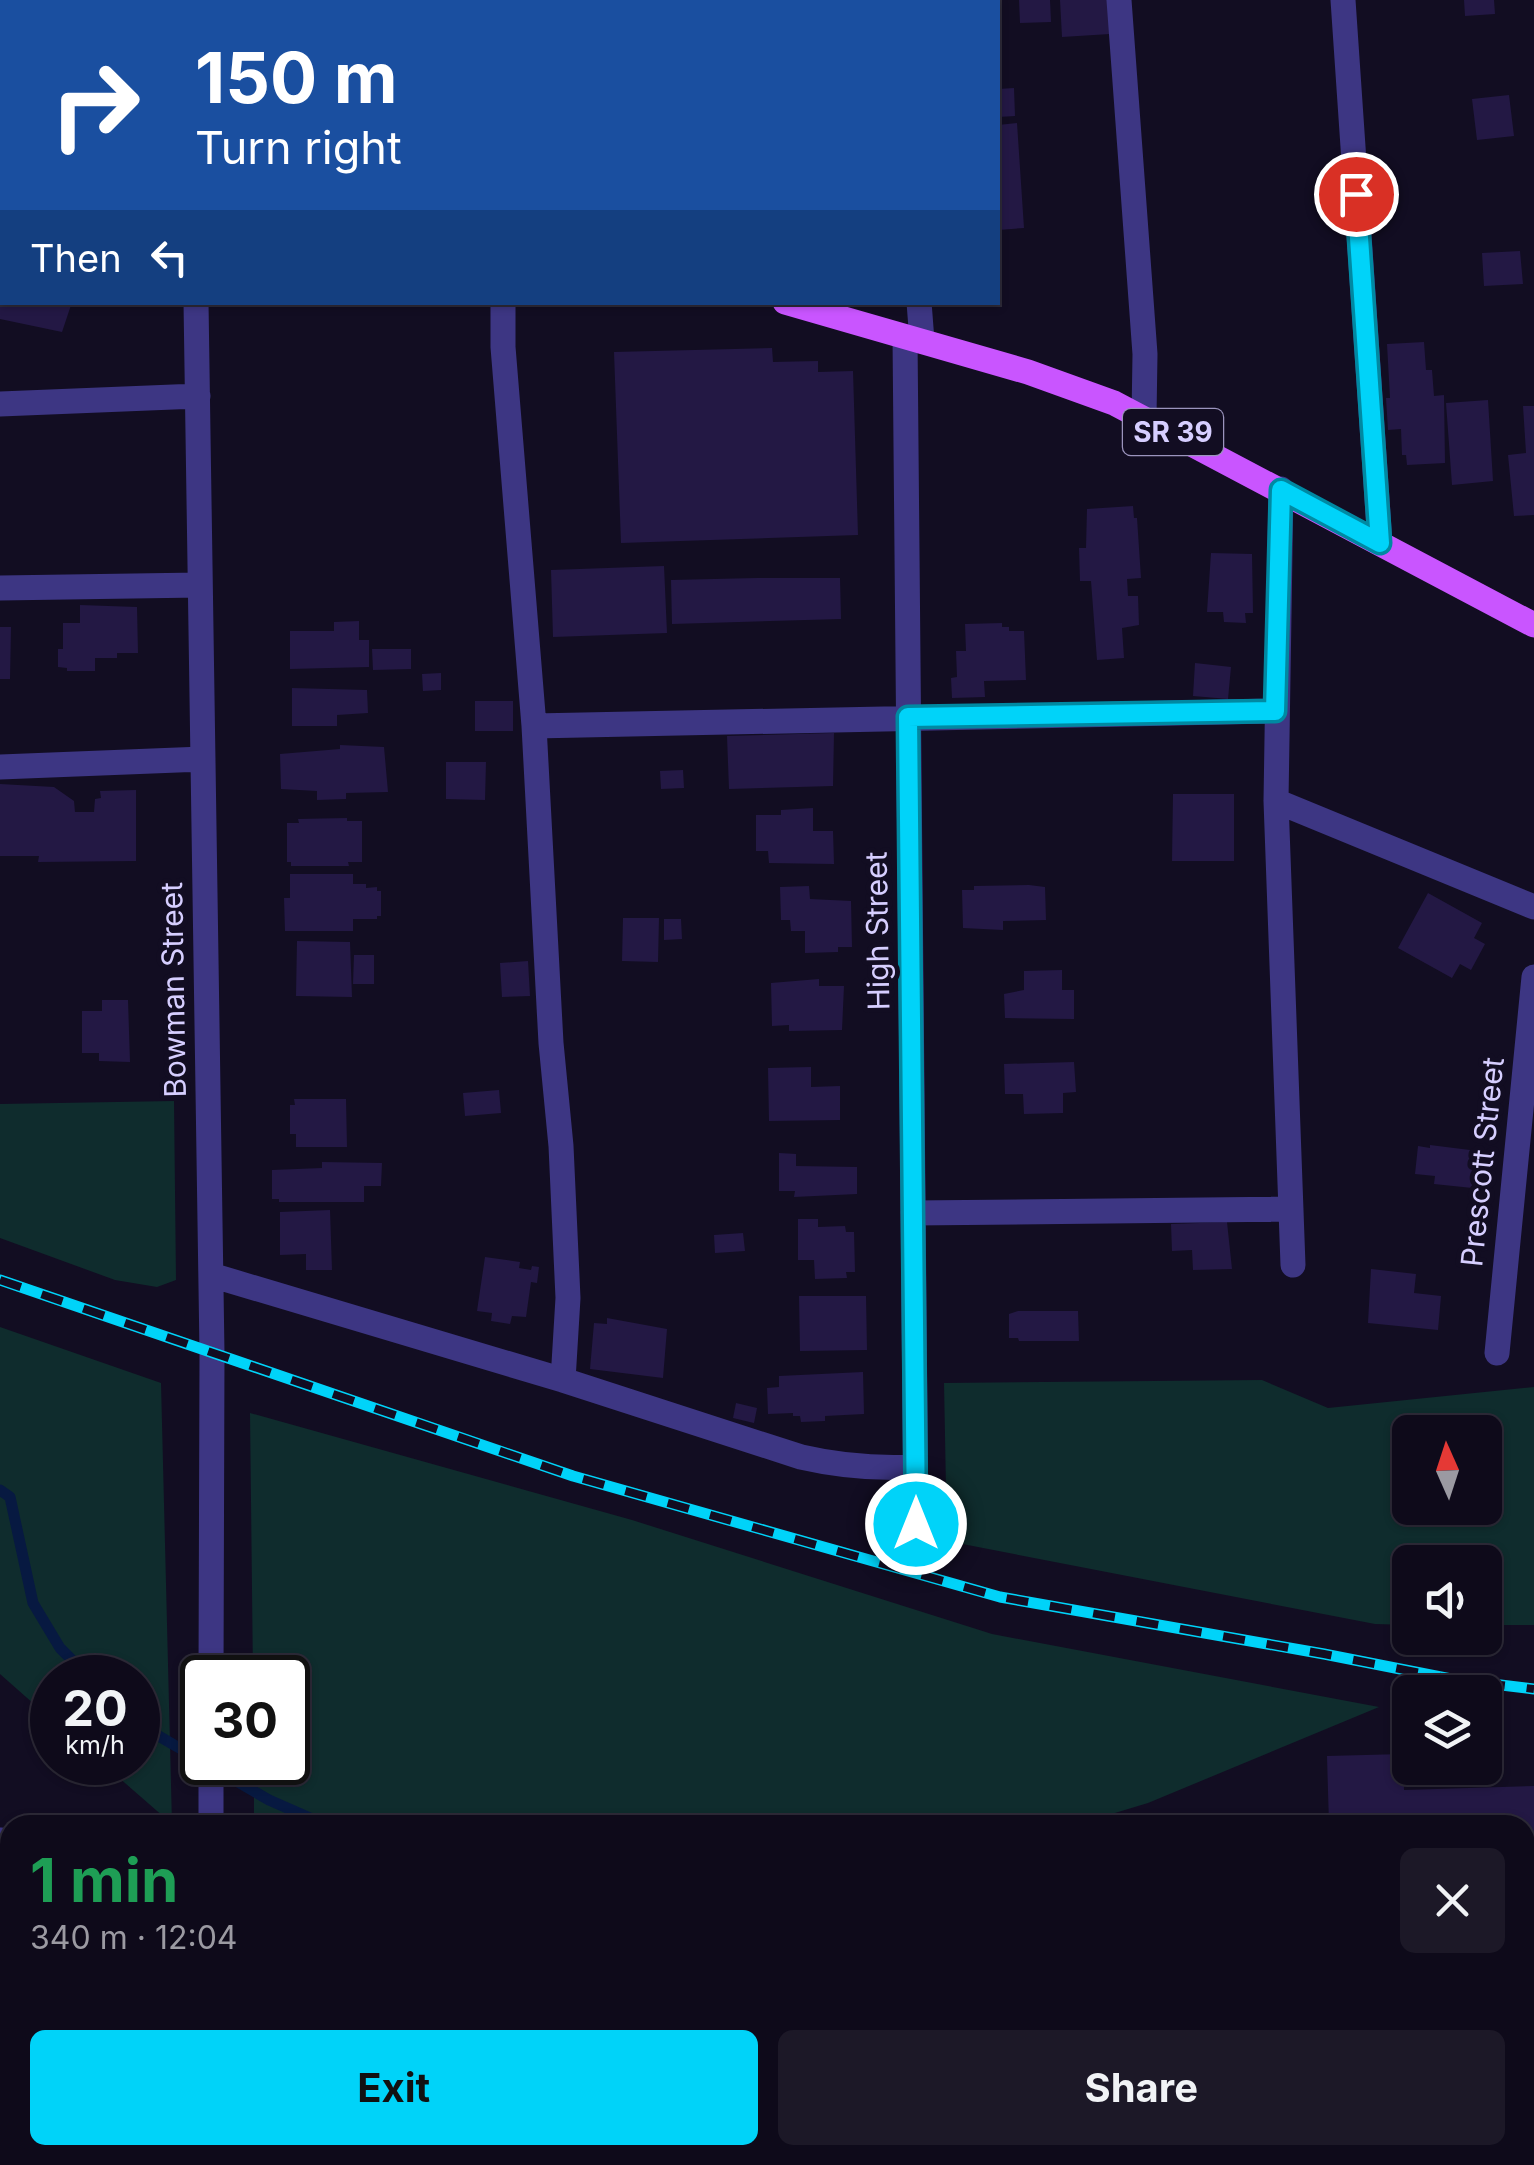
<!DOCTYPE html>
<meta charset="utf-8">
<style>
:root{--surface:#0e0a1a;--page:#1c1827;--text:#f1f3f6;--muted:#9b9aa2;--line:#2e2b39;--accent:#00d3f9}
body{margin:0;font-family:Inter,sans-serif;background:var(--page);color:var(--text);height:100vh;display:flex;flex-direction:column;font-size:38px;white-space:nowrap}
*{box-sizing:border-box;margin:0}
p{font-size:32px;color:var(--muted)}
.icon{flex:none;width:55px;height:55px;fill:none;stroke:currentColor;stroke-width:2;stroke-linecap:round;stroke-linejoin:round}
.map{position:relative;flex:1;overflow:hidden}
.side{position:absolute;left:0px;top:1815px;width:1535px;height:350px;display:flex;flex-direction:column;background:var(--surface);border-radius:30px 30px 0 0;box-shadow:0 2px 8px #0004,0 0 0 2px var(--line)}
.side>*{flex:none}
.guide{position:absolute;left:0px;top:0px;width:1000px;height:305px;box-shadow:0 2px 8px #0004,0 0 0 2px var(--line);background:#1a4fa0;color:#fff;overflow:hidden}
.needle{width:65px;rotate:357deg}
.buttons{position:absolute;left:1392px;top:1415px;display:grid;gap:20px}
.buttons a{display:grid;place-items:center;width:110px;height:110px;border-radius:15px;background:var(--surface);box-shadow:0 2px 8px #0004,0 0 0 2px var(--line);font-size:50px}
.speed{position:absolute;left:30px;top:1655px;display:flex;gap:20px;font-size:50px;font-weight:700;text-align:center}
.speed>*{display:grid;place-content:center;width:130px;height:130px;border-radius:50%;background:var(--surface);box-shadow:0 2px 8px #0004,0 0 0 2px var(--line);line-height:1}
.speed small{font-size:25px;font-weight:400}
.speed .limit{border:5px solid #111;border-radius:15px;background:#fff;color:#111}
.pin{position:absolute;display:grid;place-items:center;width:85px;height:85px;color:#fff;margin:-42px;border:5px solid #fff;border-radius:50%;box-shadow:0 2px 10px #0007}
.me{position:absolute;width:110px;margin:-55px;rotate:0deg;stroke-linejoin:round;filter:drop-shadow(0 0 8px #0008)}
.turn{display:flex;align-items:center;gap:35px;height:210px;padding:0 30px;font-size:45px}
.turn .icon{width:130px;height:130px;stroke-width:2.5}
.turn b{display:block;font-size:70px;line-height:85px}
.then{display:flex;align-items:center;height:95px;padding:0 30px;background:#0003;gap:20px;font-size:38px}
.round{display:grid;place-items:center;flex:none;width:105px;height:105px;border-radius:15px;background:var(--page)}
.overview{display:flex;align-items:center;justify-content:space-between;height:170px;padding:0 30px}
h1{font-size:60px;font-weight:700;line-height:75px;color:#1e9e55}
.primary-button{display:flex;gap:20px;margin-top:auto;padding:20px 30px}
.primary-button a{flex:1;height:115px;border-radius:15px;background:var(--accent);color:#111;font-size:40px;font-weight:700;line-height:115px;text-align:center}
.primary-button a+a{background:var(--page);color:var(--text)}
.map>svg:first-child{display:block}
</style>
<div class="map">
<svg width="1534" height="2165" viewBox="0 0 1534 2165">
<rect width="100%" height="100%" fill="#120d22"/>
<path fill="#0f2c2d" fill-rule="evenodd" d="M 174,1101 L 176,1280 L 157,1287 L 115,1280 L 0,1238 L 0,1104 Z
M 0,1327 L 161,1383 L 172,1824 L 102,1763 L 138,1762 L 138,1678 L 52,1678 L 52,1720 L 0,1674 Z
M 1262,1380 L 1328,1408 L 1534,1387 L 1534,1625 L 1485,1625 L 1485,1562 L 1410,1562 L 1410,1625 L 1375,1624 L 947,1541 L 944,1383 ZM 1485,1432 L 1485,1508 L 1410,1508 L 1410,1432 Z
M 250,1413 L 632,1520 L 992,1634 L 1379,1707 L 1148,1803 L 1075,1825 L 254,1825 L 254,1763 L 288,1762 L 288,1678 L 253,1677 Z"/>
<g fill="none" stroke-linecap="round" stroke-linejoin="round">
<path stroke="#071941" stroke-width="11" d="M 0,1490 L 10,1497 L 33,1603 L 60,1648 L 90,1678
M 138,1724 L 269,1800 L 326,1825
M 434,2155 L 440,2165"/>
</g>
<path fill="#231844" d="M 1019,0 L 1050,0 L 1051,22 L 1020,23 Z
M 1060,0 L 1108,0 L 1110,34 L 1062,37 Z
M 1464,0 L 1494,0 L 1495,14 L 1465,16 Z
M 1014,88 L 1015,116 L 998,117 L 998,89 Z
M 1509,95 L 1514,136 L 1477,140 L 1472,99 Z
M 1017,123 L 1024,228 L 998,230 L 998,125 Z
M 1520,251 L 1523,284 L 1484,286 L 1482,253 Z
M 0,302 L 72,302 L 62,332 L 0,319 Z
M 1424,342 L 1426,370 L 1432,370 L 1434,396 L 1444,395 L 1445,463 L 1407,465 L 1406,455 L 1402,455 L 1401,429 L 1388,430 L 1386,398 L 1390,398 L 1387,344 Z
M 772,348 L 773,362 L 818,361 L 818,372 L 853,371 L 858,535 L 621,543 L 614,352 Z
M 1488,400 L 1493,481 L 1452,485 L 1446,403 Z
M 1523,406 L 1534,406 L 1534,515 L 1514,516 L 1508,455 L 1526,453 Z
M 1133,506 L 1134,518 L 1137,518 L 1141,578 L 1127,579 L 1128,596 L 1138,596 L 1139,625 L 1122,628 L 1124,658 L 1097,660 L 1091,581 L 1080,581 L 1079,548 L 1086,548 L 1087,509 Z
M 1211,553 L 1252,554 L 1253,613 L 1245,613 L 1246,623 L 1224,622 L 1223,612 L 1207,612 Z
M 664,566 L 667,633 L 553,637 L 551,570 Z
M 757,578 L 840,578 L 841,619 L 672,624 L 671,580 Z
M 80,605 L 137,607 L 138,653 L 117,653 L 117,658 L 95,658 L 95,671 L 67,671 L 67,668 L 58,667 L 58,649 L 63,649 L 63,623 L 80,623 Z
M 359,621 L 359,640 L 369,640 L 369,667 L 290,669 L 290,631 L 334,631 L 334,622 Z
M 1002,623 L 1002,627 L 1009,627 L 1009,631 L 1024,631 L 1026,680 L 984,681 L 985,697 L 952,698 L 951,678 L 957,677 L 956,651 L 966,651 L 965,624 Z
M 0,627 L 11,627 L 10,679 L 0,679 Z
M 372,649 L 411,649 L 411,669 L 373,670 Z
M 1195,663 L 1231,667 L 1228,699 L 1193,696 Z
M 441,673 L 441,690 L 423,691 L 422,674 Z
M 292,688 L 367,690 L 368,713 L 337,715 L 337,726 L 292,726 Z
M 475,701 L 513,701 L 513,731 L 475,731 Z
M 834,733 L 833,786 L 729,789 L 727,736 Z
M 340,745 L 384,747 L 388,792 L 346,793 L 346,799 L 317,800 L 317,791 L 281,789 L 280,754 L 340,749 Z
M 446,762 L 486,762 L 485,800 L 446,799 Z
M 683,770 L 684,788 L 661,789 L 660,771 Z
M 0,784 L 54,787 L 74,801 L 75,812 L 94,812 L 95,799 L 101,798 L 100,791 L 136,790 L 136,861 L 38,862 L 39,856 L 0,856 Z
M 1173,794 L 1234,794 L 1234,861 L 1172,861 Z
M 813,808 L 813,831 L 833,831 L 834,864 L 769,863 L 768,851 L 756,851 L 756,815 L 781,815 L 781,810 Z
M 347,818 L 347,821 L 362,821 L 362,862 L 348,862 L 349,866 L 291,866 L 291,862 L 287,862 L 287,823 L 299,823 L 298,819 Z
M 290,874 L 353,874 L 353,884 L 366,884 L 366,888 L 377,887 L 377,891 L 381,891 L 381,916 L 377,916 L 377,919 L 353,919 L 353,931 L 285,931 L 284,898 L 290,898 Z
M 1029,885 L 1045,887 L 1046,920 L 1003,921 L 1003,930 L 963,928 L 962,890 L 974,890 L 974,886 Z
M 809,886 L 810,899 L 851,901 L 852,947 L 838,947 L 838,952 L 805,953 L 805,931 L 791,931 L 790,920 L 781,920 L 780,887 Z
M 1428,893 L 1482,923 L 1474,938 L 1485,944 L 1471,970 L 1460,964 L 1452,978 L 1398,948 Z
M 623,918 L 659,918 L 658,962 L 622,961 Z
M 664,919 L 681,919 L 682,939 L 664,940 Z
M 297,941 L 350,942 L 352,997 L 296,996 Z
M 354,955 L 374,955 L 374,984 L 353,984 Z
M 528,961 L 530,996 L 502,997 L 500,963 Z
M 1062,970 L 1062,990 L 1074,990 L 1074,1019 L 1005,1018 L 1004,994 L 1024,990 L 1024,971 Z
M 819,979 L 819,986 L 844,986 L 842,1030 L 789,1031 L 789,1025 L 772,1026 L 771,983 Z
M 102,1000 L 128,1000 L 130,1062 L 99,1061 L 99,1053 L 82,1053 L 82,1011 L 102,1011 Z
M 1074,1062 L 1076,1092 L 1063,1093 L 1063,1113 L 1024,1114 L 1023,1094 L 1005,1094 L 1004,1064 Z
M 811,1067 L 811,1087 L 840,1086 L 840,1120 L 769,1121 L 768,1068 Z
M 499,1090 L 501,1113 L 465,1116 L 463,1093 Z
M 294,1099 L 346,1099 L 347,1147 L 296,1147 L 296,1134 L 290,1134 L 290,1105 L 295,1105 Z
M 1430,1145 L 1486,1152 L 1482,1189 L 1434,1184 L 1435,1176 L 1415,1174 L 1418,1146 L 1430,1148 Z
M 779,1153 L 796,1154 L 796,1166 L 857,1167 L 857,1194 L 794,1197 L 795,1191 L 779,1191 Z
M 322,1162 L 382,1163 L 381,1186 L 364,1186 L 364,1202 L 279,1202 L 279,1199 L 272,1199 L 272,1170 L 322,1168 Z
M 330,1210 L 332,1270 L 306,1270 L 306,1254 L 280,1255 L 280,1212 Z
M 798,1219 L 818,1219 L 818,1227 L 845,1226 L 846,1232 L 854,1232 L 855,1272 L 846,1272 L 847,1278 L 815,1279 L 814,1260 L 798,1260 Z
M 1227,1222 L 1232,1269 L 1193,1270 L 1192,1250 L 1172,1251 L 1171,1224 Z
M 743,1233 L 745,1251 L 715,1253 L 714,1235 Z
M 485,1257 L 520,1262 L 519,1268 L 531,1270 L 532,1266 L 539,1267 L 537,1283 L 531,1282 L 526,1317 L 512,1316 L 510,1324 L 491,1321 L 492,1313 L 477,1311 Z
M 1371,1269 L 1416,1274 L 1414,1293 L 1441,1296 L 1438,1330 L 1368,1323 Z
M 799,1296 L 866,1296 L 867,1350 L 800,1351 Z
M 1018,1311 L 1078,1311 L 1079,1341 L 1019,1341 L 1018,1338 L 1009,1338 L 1009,1314 Z
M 607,1318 L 667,1329 L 663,1378 L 590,1369 L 594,1323 L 607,1324 Z
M 863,1372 L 864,1414 L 825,1416 L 825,1421 L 801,1422 L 800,1416 L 793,1416 L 793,1413 L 768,1414 L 767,1388 L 779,1387 L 779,1376 Z
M 736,1403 L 757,1408 L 754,1423 L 733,1418 Z
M 1403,1754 L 1404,1790 L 1534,1786 L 1534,1856 L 1525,1856 L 1525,1825 L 1329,1825 L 1327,1756 Z
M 64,1762 L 86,1762 L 85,1775 L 64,1774 Z
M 0,1977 L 3,1977 L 9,2050 L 0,2051 Z
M 911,2155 L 1107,2155 L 1107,2165 L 911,2165 Z
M 1298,2155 L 1368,2155 L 1368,2165 L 1298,2165 Z"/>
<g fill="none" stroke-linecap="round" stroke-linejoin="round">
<path stroke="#3d3683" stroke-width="25" d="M 182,0 L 182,2
M 380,0 L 380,2
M 892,0 L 893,2
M 1119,0 L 1145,354 L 1144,417
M 1343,0 L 1380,543
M 196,302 L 212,1353 L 211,1678
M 503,302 L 503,347 L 534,726 L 551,1043 L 561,1146 L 568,1298 L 563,1380
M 919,302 L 922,341
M 905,337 L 916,1524
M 0,404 L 198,396
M 1281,489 L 1276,801 L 1293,1265
M 0,588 L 200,585
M 534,726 L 1275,711
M 0,767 L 203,759
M 1276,801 L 1534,907
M 913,1213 L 1291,1209
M 211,1275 L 563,1380 L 801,1457 C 840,1466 875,1469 915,1467
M 1497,1353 L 1534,977
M 211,1762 L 211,1825
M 0,1840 L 10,1841
M 0,2088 L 10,2087
M 229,2155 L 230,2165"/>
<path stroke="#c955ff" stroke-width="25" d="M 0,110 L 2,111
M 785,302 L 1028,372 L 1114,403 L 1534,625"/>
<g stroke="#00d3f9" stroke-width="11">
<path id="rail" d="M 0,1280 L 573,1476 L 1000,1597 L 1324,1654 L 1451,1679 L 1534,1689"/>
</g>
<use href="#rail" stroke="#120d22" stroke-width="8" stroke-dasharray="22" stroke-linecap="butt"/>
</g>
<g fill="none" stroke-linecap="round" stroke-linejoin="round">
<g stroke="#0089a2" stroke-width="25">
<path id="route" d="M 916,1524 L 908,717 L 1275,711 L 1281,490 L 1380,543 L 1356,194"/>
</g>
<use href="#route" stroke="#00d3f9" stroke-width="18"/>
</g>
<g text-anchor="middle" stroke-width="10" stroke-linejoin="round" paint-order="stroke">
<rect fill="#120d22" stroke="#9b94bd" stroke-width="2.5" x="1123" y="409" width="100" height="46" rx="8"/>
<g font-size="28" font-weight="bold" fill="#d6ceff">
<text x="1173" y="442">SR 39</text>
</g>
<g font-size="30" fill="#d6ceff" stroke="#120d22">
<text transform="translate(878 931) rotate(-91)" y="10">High Street</text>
<text transform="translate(174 990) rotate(-91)" y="10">Bowman Street</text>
<text transform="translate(1483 1162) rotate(-84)" y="10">Prescott Street</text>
</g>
</g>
</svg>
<div class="buttons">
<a><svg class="needle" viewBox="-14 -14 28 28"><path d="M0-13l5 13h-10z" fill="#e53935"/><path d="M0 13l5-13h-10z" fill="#9b9aa2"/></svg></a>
<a><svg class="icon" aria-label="sound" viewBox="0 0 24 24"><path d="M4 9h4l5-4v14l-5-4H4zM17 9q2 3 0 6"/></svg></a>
<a><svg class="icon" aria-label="layers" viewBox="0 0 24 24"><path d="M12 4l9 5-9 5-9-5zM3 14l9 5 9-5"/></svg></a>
</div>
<div class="speed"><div>20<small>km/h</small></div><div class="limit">30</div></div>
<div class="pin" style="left:1356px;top:194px;background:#d93025"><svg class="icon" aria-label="arrive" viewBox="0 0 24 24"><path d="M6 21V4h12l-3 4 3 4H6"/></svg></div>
<svg class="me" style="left:916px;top:1524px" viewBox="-20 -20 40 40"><circle r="17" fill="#00d3f9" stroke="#fff" stroke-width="3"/><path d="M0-11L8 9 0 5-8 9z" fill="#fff"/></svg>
<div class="guide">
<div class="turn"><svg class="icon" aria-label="right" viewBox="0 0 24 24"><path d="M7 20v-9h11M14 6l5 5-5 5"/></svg><div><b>150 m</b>Turn right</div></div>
<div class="then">Then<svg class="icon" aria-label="left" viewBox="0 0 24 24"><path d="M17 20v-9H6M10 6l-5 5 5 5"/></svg></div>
</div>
<section class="side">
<div class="overview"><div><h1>1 min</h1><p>340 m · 12:04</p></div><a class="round"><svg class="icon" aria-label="close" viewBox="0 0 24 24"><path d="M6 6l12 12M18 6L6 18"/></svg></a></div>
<div class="primary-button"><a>Exit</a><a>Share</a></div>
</section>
</div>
